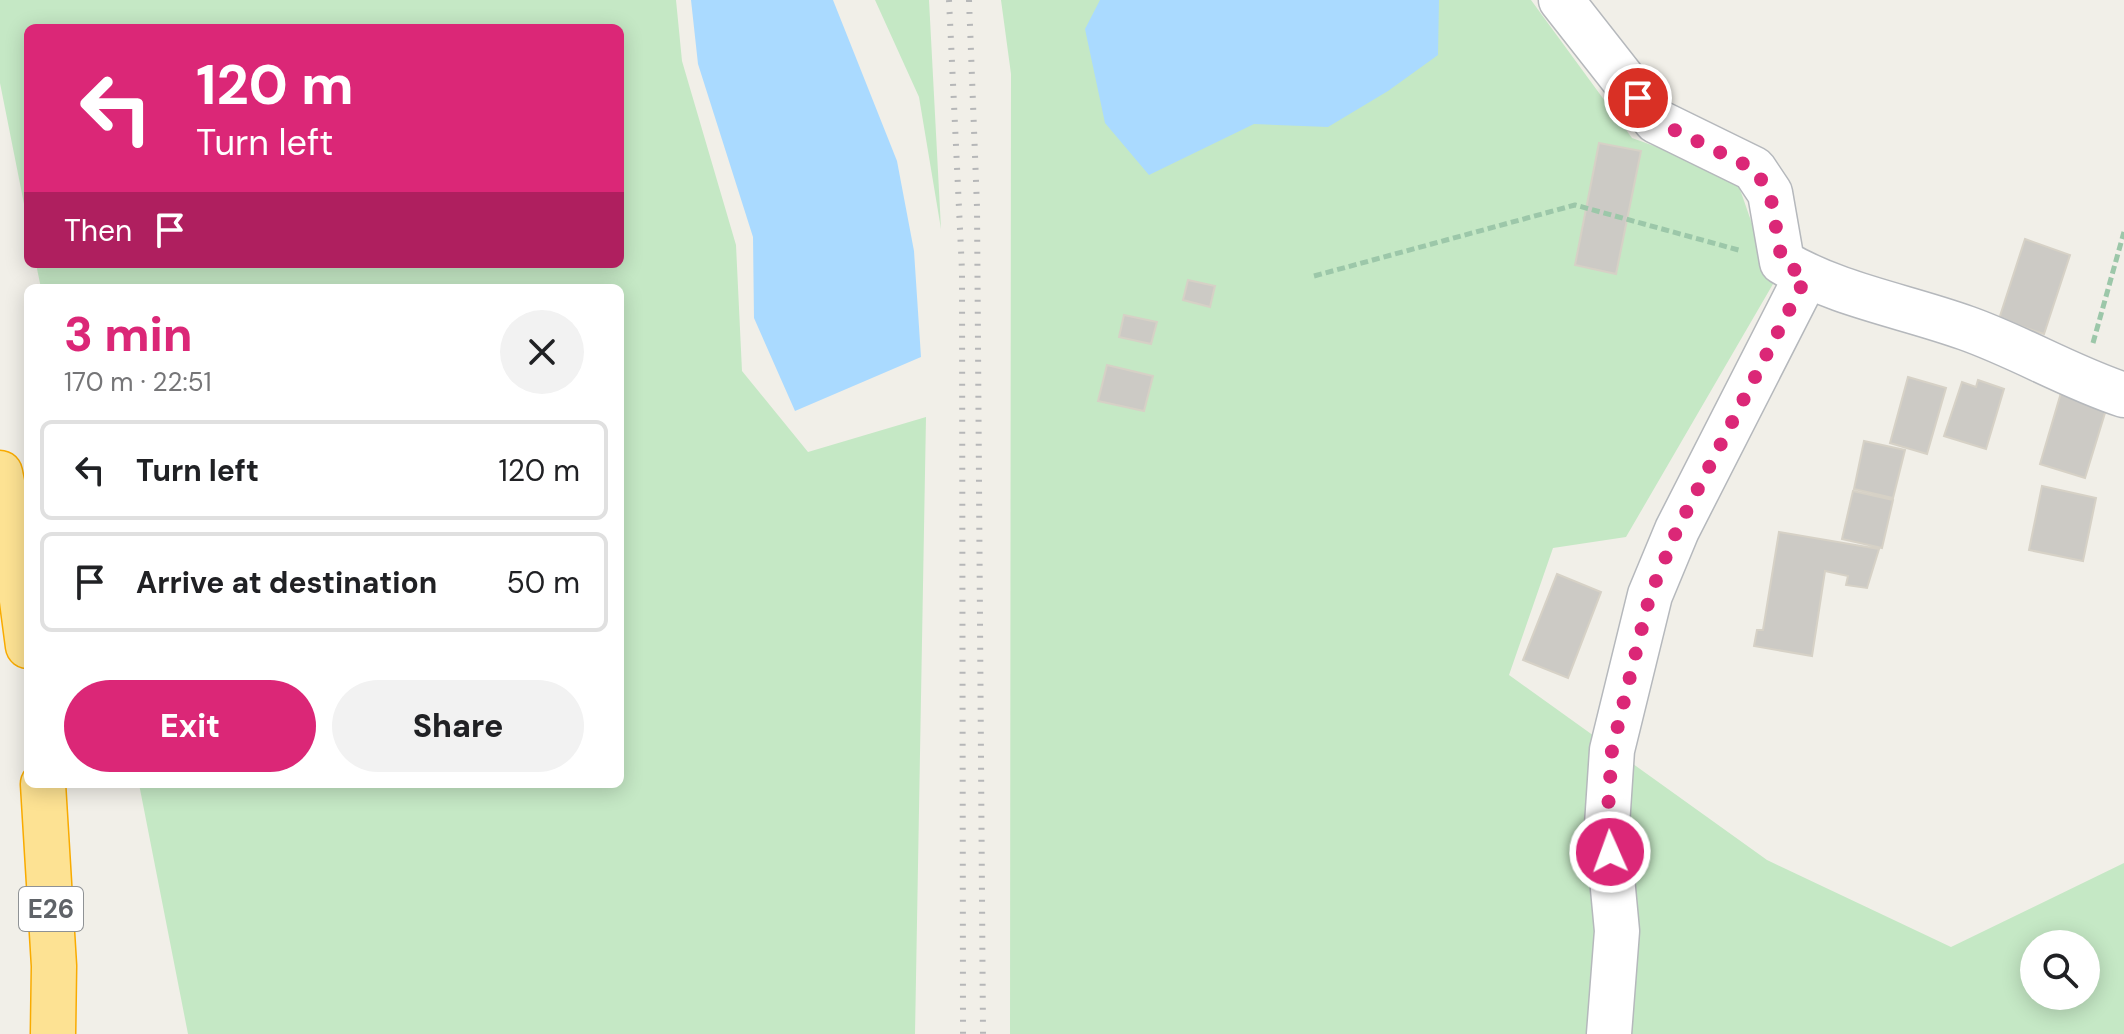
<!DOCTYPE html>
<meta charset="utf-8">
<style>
:root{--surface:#fff;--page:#f2f2f2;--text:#202124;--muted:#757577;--line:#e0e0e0;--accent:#db2777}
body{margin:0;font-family:"DM Sans",sans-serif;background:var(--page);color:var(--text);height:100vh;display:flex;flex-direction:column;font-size:30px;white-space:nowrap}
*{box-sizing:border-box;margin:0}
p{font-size:26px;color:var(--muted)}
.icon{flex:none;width:44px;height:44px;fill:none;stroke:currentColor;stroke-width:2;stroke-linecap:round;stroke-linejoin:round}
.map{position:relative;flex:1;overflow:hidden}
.panel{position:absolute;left:24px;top:284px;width:600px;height:504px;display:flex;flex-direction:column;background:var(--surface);border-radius:12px;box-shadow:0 4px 20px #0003}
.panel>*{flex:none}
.hud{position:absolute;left:24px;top:24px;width:600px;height:244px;border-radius:12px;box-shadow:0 4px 20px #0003;background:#db2777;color:#fff;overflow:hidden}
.controls{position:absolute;left:2020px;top:930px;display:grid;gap:16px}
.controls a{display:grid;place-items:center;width:80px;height:80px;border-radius:50%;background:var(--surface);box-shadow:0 4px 20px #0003;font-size:40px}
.pin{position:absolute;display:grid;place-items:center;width:68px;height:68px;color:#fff;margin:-34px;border:4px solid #fff;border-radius:50%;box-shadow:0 2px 8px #0007}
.me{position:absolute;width:88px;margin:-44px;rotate:358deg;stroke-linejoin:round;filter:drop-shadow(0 0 6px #0008)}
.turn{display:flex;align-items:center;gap:28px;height:168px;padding:0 40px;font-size:36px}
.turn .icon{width:104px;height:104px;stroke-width:2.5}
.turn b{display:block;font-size:56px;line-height:68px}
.then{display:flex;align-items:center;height:76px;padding:0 40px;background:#0003;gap:16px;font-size:30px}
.round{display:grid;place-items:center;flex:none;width:84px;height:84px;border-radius:42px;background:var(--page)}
.overview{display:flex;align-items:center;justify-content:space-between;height:136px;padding:0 40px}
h1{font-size:48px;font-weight:800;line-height:60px;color:var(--accent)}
.cta{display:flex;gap:16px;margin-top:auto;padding:16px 40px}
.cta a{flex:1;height:92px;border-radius:48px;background:var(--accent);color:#fff;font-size:32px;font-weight:800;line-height:92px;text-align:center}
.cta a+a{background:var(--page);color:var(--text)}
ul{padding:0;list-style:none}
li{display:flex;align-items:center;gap:24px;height:100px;margin:0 16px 12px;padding:0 24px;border:4px solid var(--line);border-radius:12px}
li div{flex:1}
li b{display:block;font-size:30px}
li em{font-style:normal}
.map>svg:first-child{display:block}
</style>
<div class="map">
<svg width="2124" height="1034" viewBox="0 0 2124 1034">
<rect width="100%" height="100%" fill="#f1efe8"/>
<path fill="#c5e8c5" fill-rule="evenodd" d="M 0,0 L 676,0 L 682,61 L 736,245 L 742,371 L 808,452 L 926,417 L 915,1034 L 188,1034 L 139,784 L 620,784 L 620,288 L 41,288 L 36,264 L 620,264 L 620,28 L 28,28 L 28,224 L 0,83 Z
M 875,0 L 929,0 L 941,229 L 919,97 Z
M 1001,0 L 1531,0 L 1632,138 L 1735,175 L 1773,284 L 1626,537 L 1553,548 L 1509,675 L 1767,860 L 1951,947 L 2124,863 L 2124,1034 L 1010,1034 L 1011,74 ZM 2034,944 L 2086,944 L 2086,996 L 2034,996 Z"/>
<path fill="#aadaff" d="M 691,0 L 833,0 L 897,161 L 914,251 L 921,357 L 795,411 L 754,318 L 753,237 L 698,64 Z
M 1100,0 L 1439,0 L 1438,55 L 1388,91 L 1328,127 L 1254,124 L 1149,175 L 1105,123 L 1085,29 Z"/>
<path fill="#cccac5" stroke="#d6d1c6" stroke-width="2" d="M 1599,143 L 1641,151 L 1616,274 L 1575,265 Z
M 2025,239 L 2070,255 L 2044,334 L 1999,319 Z
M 1188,280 L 1215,286 L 1210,307 L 1183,300 Z
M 1124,315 L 1157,322 L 1151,344 L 1119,337 Z
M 1107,365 L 1153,376 L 1144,411 L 1098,401 Z
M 1908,377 L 1946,388 L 1927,454 L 1890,443 Z
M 1978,380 L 2004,389 L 1986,449 L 1944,436 L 1962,382 L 1976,387 Z
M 2063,386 L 2109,400 L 2085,478 L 2040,464 Z
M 1864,441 L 1905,450 L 1893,498 L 1854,489 Z
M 2042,486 L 2096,498 L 2083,561 L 2029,550 Z
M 1853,491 L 1893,500 L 1882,548 L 1842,539 Z
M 1779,532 L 1879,549 L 1867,588 L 1846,585 L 1848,576 L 1825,571 L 1812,656 L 1754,646 L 1757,630 L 1763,630 Z
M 1557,574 L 1601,592 L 1568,678 L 1523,660 Z"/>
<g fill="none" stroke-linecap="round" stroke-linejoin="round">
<g stroke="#b5b8bc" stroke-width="47">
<path id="minor" d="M 1561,0 L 1656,121 L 1754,169 L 1770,193 L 1782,262 C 1837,295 1905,306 1966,328 C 2020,347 2069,377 2124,395
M 1609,1034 L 1617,931 L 1607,825 L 1612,750 L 1650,595 L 1677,530 L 1806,277"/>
</g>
<g stroke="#f9ab00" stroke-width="47">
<path id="highway" d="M 0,473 L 14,540 L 28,646
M 43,784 L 54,966 L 53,1034"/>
</g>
<path stroke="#9cc7a9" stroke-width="5" stroke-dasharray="8 4" stroke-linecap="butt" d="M 1314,276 L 1575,205 L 1742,251
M 2093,343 L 2124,232"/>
<use href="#minor" stroke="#fff" stroke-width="44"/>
<use href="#highway" stroke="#fde293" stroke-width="44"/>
<path stroke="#b6b7b8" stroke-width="6" stroke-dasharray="2 10" stroke-linecap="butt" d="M 949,0 L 962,271 L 963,1034
M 969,0 L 977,207 L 983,1034"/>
</g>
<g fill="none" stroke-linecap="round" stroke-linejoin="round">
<path stroke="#db2777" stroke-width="14" stroke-dasharray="0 25.2" d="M 1610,852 L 1607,825 L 1612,750 L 1650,595 L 1677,530 L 1806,277 L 1782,262 L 1770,193 L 1754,169 L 1656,121 L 1638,98"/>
</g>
<g text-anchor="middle" stroke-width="8" stroke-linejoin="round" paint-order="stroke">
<rect fill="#fff" stroke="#8f9295" stroke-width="2" x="19" y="887" width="64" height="44" rx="6"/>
<g font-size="26" font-weight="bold" fill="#5f6368">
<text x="51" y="918">E26</text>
</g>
</g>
</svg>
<div class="controls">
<a><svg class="icon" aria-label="search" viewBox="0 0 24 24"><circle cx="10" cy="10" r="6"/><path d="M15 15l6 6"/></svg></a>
</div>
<div class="pin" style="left:1638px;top:98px;background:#d93025"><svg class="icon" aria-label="arrive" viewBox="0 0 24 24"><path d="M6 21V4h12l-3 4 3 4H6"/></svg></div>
<svg class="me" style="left:1610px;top:852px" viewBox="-20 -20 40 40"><circle r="17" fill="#db2777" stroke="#fff" stroke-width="3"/><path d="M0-11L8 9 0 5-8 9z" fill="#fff"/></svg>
<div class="hud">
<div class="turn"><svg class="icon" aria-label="left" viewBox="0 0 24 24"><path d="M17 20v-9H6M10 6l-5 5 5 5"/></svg><div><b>120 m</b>Turn left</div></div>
<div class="then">Then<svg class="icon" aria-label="arrive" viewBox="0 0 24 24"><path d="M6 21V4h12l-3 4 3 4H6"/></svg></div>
</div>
<section class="panel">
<div class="overview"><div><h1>3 min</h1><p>170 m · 22:51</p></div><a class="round"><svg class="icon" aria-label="close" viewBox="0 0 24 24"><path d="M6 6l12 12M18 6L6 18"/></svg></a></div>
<ul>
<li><svg class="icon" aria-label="left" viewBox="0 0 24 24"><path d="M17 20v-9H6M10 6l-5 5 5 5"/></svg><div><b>Turn left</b></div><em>120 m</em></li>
<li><svg class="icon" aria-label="arrive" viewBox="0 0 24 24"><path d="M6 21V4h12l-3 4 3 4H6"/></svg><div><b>Arrive at destination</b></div><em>50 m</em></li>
</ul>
<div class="cta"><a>Exit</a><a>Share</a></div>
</section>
</div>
